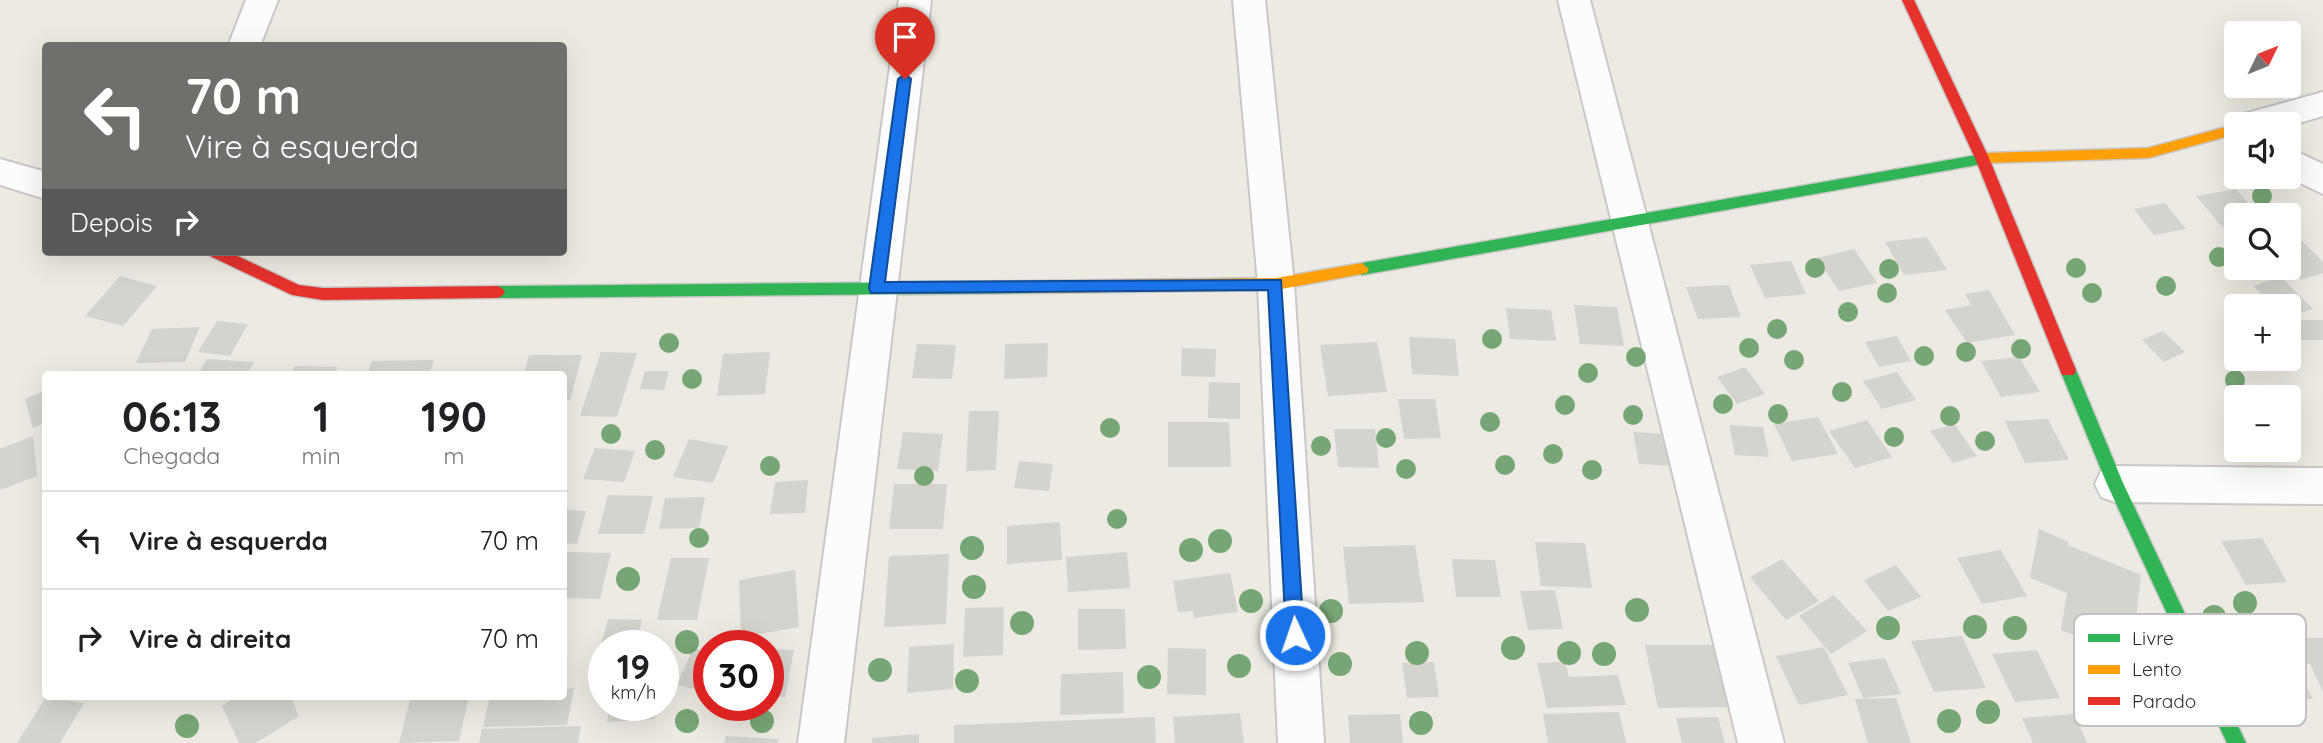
<!DOCTYPE html>
<html lang="pt">
<meta charset="utf-8">
<style>
:root{--surface:#fff;--page:#f2f2f2;--text:#202124;--muted:#757577;--line:#e0e0e0}
body{margin:0;font-family:Quicksand,sans-serif;background:var(--page);color:var(--text);height:100vh;display:flex;flex-direction:column;font-size:26px;white-space:nowrap}
*{box-sizing:border-box;margin:0}
p{font-size:23px;color:var(--muted)}
.icon{flex:none;width:38px;height:38px;fill:none;stroke:currentColor;stroke-width:2;stroke-linecap:round;stroke-linejoin:round}
.map{position:relative;flex:1;overflow:hidden}
.panel{position:absolute;left:42px;top:371px;width:525px;height:329px;display:flex;flex-direction:column;background:var(--surface);border-radius:7px;box-shadow:0 7px 28px #0002}
.panel>*{flex:none}
.top-card{position:absolute;left:42px;top:42px;width:525px;height:214px;border-radius:7px;box-shadow:0 7px 28px #0002;background:#706f6c;color:#fff;overflow:hidden}
.needle{width:46px;rotate:47deg}
.fabs{position:absolute;left:2224px;top:21px;display:grid;gap:14px}
.fabs a{display:grid;place-items:center;width:77px;height:77px;border-radius:7px;background:var(--surface);box-shadow:0 7px 28px #0002;font-size:35px}
.speed{position:absolute;left:588px;top:630px;display:flex;gap:14px;font-size:35px;font-weight:700;text-align:center}
.speed>*{display:grid;place-content:center;width:91px;height:91px;border-radius:50%;background:var(--surface);box-shadow:0 7px 28px #0002;line-height:1}
.speed small{font-size:18px;font-weight:400}
.speed .limit{border:10px solid #d22;background:#fff;color:#111}
.pin{position:absolute;display:grid;place-items:center;width:60px;height:60px;color:#fff;margin:-72px -30px;border-radius:50% 50% 50% 0;rotate:-45deg;box-shadow:0 0 7px #0007}
.pin .icon{rotate:45deg}
.me{position:absolute;width:77px;margin:-38px;rotate:357deg;stroke-linejoin:round;filter:drop-shadow(0 0 5px #0008)}
.turn{display:flex;align-items:center;gap:24px;height:147px;padding:0 28px;font-size:32px}
.turn .icon{width:91px;height:91px;stroke-width:2.5}
.turn b{display:block;font-size:49px;line-height:60px}
.then{display:flex;align-items:center;height:66px;padding:0 28px;background:#0003;gap:14px;font-size:26px}
.eta{display:flex;justify-content:space-evenly;align-items:center;height:119px;text-align:center}
.eta b{font-size:42px;font-weight:700;line-height:49px}
ul{padding:0;list-style:none}
li{display:flex;align-items:center;gap:21px;height:98px;padding:0 28px;border-top:2px solid var(--line)}
li div{flex:1}
li b{display:block;font-size:26px}
li em{font-style:normal}
.map>svg:first-child{display:block}
</style>
<div class="map">
<svg width="2323" height="743" viewBox="0 0 2323 743">
<rect width="100%" height="100%" fill="#eceae2"/>
<path fill="#d4d3cd" d="M 2236,189 L 2259,215 L 2236,215 L 2236,227 L 2224,229 L 2196,196 Z
M 2165,203 L 2186,229 L 2154,235 L 2134,209 Z
M 1927,237 L 1947,270 L 1904,275 L 1885,242 Z
M 2302,241 L 2323,262 L 2323,273 L 2301,280 L 2289,267 L 2289,245 Z
M 1854,249 L 1877,283 L 1839,291 L 1817,258 Z
M 1791,261 L 1806,294 L 1765,298 L 1750,265 Z
M 120,276 L 157,286 L 123,326 L 85,316 Z
M 2281,277 L 2313,309 L 2289,317 L 2289,306 L 2273,306 L 2253,286 Z
M 1729,285 L 1741,317 L 1698,319 L 1686,287 Z
M 1989,290 L 2015,335 L 1967,343 L 1945,310 L 1971,305 L 1965,294 Z
M 1574,305 L 1617,307 L 1624,346 L 1580,344 Z
M 1506,308 L 1551,310 L 1556,341 L 1510,339 Z
M 2289,320 L 2323,320 L 2323,340 L 2289,340 Z
M 217,321 L 248,324 L 230,356 L 198,352 Z
M 200,327 L 185,362 L 136,363 L 152,329 Z
M 2163,331 L 2185,352 L 2164,362 L 2142,340 Z
M 1897,336 L 1911,361 L 1879,367 L 1865,342 Z
M 1409,337 L 1455,339 L 1459,376 L 1412,374 Z
M 1377,342 L 1387,392 L 1328,396 L 1320,345 Z
M 1048,343 L 1047,377 L 1004,379 L 1005,344 Z
M 917,344 L 956,345 L 952,379 L 912,378 Z
M 1182,348 L 1216,349 L 1215,377 L 1181,376 Z
M 601,352 L 637,353 L 617,417 L 580,416 Z
M 770,352 L 765,394 L 717,396 L 723,354 Z
M 529,355 L 582,355 L 570,400 L 564,400 L 564,374 L 524,374 Z
M 2019,357 L 2040,392 L 2001,397 L 1981,361 Z
M 207,359 L 254,362 L 247,374 L 198,374 Z
M 434,360 L 429,374 L 367,374 L 372,361 Z
M 295,366 L 338,367 L 334,374 L 291,374 Z
M 1745,367 L 1765,394 L 1737,404 L 1717,377 Z
M 645,371 L 669,371 L 664,390 L 640,389 Z
M 1897,372 L 1916,400 L 1882,409 L 1863,381 Z
M 1209,382 L 1240,383 L 1240,419 L 1208,418 Z
M 46,390 L 46,422 L 33,428 L 25,399 Z
M 1398,399 L 1435,399 L 1441,438 L 1404,439 Z
M 969,411 L 999,411 L 996,470 L 966,471 Z
M 1818,417 L 1838,454 L 1792,461 L 1774,424 Z
M 2048,419 L 2069,460 L 2025,463 L 2005,421 Z
M 1867,420 L 1892,457 L 1855,468 L 1829,431 Z
M 1168,422 L 1229,422 L 1231,467 L 1168,467 Z
M 1954,424 L 1977,456 L 1953,463 L 1930,431 Z
M 1729,425 L 1763,427 L 1769,457 L 1735,455 Z
M 1334,429 L 1375,429 L 1379,468 L 1338,467 Z
M 903,432 L 943,434 L 938,471 L 897,469 Z
M 1633,432 L 1667,434 L 1672,466 L 1639,464 Z
M 33,436 L 37,476 L 0,490 L 0,449 Z
M 689,439 L 728,446 L 713,483 L 673,477 Z
M 595,448 L 635,451 L 624,482 L 583,479 Z
M 1019,461 L 1053,464 L 1049,491 L 1014,488 Z
M 808,480 L 805,513 L 770,514 L 775,482 Z
M 894,484 L 947,484 L 943,529 L 889,529 Z
M 608,495 L 653,496 L 644,534 L 598,534 Z
M 705,497 L 699,528 L 659,529 L 665,498 Z
M 564,510 L 586,511 L 577,544 L 564,543 Z
M 1060,522 L 1062,560 L 1007,564 L 1007,526 Z
M 2039,529 L 2069,542 L 2068,545 L 2141,575 L 2131,659 L 2061,630 L 2067,593 L 2030,578 Z
M 2262,538 L 2287,582 L 2246,585 L 2221,541 Z
M 1535,542 L 1585,543 L 1592,588 L 1541,586 Z
M 1415,545 L 1424,602 L 1349,604 L 1343,547 Z
M 2001,550 L 2027,596 L 1982,604 L 1957,558 Z
M 564,552 L 611,553 L 600,599 L 564,598 Z
M 1127,552 L 1130,588 L 1068,592 L 1066,557 Z
M 949,554 L 946,624 L 884,627 L 889,556 Z
M 671,558 L 709,558 L 697,620 L 657,620 Z
M 1452,559 L 1495,560 L 1501,597 L 1456,597 Z
M 1782,559 L 1819,601 L 1786,620 L 1750,577 Z
M 1896,565 L 1921,597 L 1888,611 L 1864,580 Z
M 795,570 L 799,627 L 741,637 L 739,580 Z
M 1230,573 L 1238,612 L 1194,618 L 1193,611 L 1178,612 L 1173,581 Z
M 1555,590 L 1563,629 L 1528,630 L 1520,591 Z
M 1834,595 L 1867,631 L 1831,654 L 1799,616 Z
M 1004,607 L 1003,655 L 963,657 L 965,608 Z
M 1078,609 L 1125,609 L 1126,649 L 1078,650 Z
M 608,619 L 642,620 L 636,646 L 604,646 L 604,654 L 599,654 Z
M 1962,636 L 1986,688 L 1934,692 L 1911,641 Z
M 2263,637 L 2323,638 L 2323,692 L 2310,664 L 2295,664 L 2313,699 L 2288,699 Z
M 954,644 L 953,689 L 907,693 L 909,647 Z
M 1645,645 L 1724,645 L 1740,707 L 1658,708 Z
M 1824,647 L 1848,695 L 1799,705 L 1776,656 Z
M 693,648 L 709,652 L 709,692 L 677,685 Z
M 1168,648 L 1206,649 L 1206,695 L 1167,694 Z
M 768,649 L 794,650 L 785,697 L 768,696 Z
M 2037,650 L 2060,698 L 2015,702 L 1992,654 Z
M 1885,658 L 1901,694 L 1863,698 L 1848,663 Z
M 1434,662 L 1439,697 L 1407,698 L 1402,663 Z
M 1565,662 L 1569,677 L 1618,675 L 1626,705 L 1547,708 L 1537,663 Z
M 1123,672 L 1124,713 L 1060,715 L 1061,674 Z
M 574,688 L 567,725 L 483,727 L 490,696 L 564,696 L 564,689 Z
M 237,696 L 290,696 L 299,716 L 256,743 L 239,743 L 222,706 Z
M 411,696 L 469,696 L 459,741 L 399,743 Z
M 46,697 L 84,703 L 60,743 L 17,743 Z
M 1896,698 L 1911,743 L 1868,743 L 1855,699 Z
M 610,705 L 657,705 L 655,719 L 607,722 Z
M 1619,712 L 1626,743 L 1548,743 L 1543,714 Z
M 1240,713 L 1244,743 L 1175,743 L 1173,717 Z
M 1400,714 L 1403,743 L 1350,743 L 1348,715 Z
M 2074,714 L 2087,743 L 2033,743 L 2022,718 Z
M 1155,717 L 1156,743 L 954,743 L 954,725 Z
M 1718,717 L 1725,743 L 1682,743 L 1676,718 Z
M 581,726 L 578,743 L 479,743 L 482,729 Z
M 919,734 L 919,743 L 872,743 L 872,738 Z
M 726,736 L 779,739 L 778,743 L 724,743 Z"/>
<g fill="none" stroke-linecap="round" stroke-linejoin="round">
<g stroke="#c9c8c7" stroke-width="4">
<path id="street" d="M 246,0 L 278,0 L 260,46 L 228,46 Z
M 899,0 L 931,0 L 844,743 L 798,743 Z
M 1233,0 L 1265,0 L 1294,284 L 1324,743 L 1278,743 L 1258,284 Z
M 1558,0 L 1590,0 L 1784,743 L 1738,743 Z
M 2323,92 L 2323,116 L 2289,126 L 2236,127 L 2235,124 L 2240,115 Z
M 2289,148 L 2323,164 L 2323,194 L 2288,177 Z
M 0,159 L 46,172 L 46,199 L 0,185 Z
M 2115,466 L 2323,468 L 2323,504 L 2115,502 L 2101,497 L 2095,484 L 2101,471 Z"/>
</g>
<g stroke="#c9c8c7" stroke-width="3">
<path id="fast" d="M 1988,153 L 1995,158 L 1988,163 L 1362,275 L 1355,269 L 1362,263 Z
M 1035,281 L 1040,283 L 1043,287 L 1040,291 L 1035,293 L 497,298 L 492,296 L 489,292 L 492,288 L 497,286 Z
M 2068,363 L 2074,365 L 2076,370 L 2123,483 L 2246,743 L 2227,743 L 2107,484 L 2060,370 L 2062,365 Z"/>
</g>
<g stroke="#c9c8c7" stroke-width="3">
<path id="slow" d="M 2237,124 L 2236,134 L 2148,158 L 1988,163 L 1981,158 L 1988,153 L 2148,148 Z
M 1362,263 L 1369,269 L 1367,273 L 1276,290 L 1035,293 L 1030,291 L 1027,287 L 1030,283 L 1035,281 L 1276,278 Z"/>
</g>
<g stroke="#c9c8c7" stroke-width="3">
<path id="jam" d="M 1902,0 L 1914,0 L 1989,158 L 2076,370 L 2074,375 L 2062,375 L 2060,370 L 1975,158 Z
M 208,252 L 229,252 L 299,285 L 323,288 L 497,286 L 502,288 L 505,292 L 502,296 L 497,298 L 323,300 L 292,295 L 210,256 Z"/>
</g>
<use href="#street" fill="#fcfcfb" fill-rule="evenodd"/>
<use href="#fast" fill="#30b455" fill-rule="evenodd"/>
<use href="#slow" fill="#ff9f0a" fill-rule="evenodd"/>
<use href="#jam" fill="#e5322d" fill-rule="evenodd"/>
</g>
<g fill="#77a676">
<circle cx="2262" cy="196" r="10"/>
<circle cx="2219" cy="257" r="10"/>
<circle cx="1815" cy="268" r="10"/>
<circle cx="2076" cy="268" r="10"/>
<circle cx="1889" cy="269" r="10"/>
<circle cx="2166" cy="286" r="10"/>
<circle cx="1887" cy="293" r="10"/>
<circle cx="2092" cy="293" r="10"/>
<circle cx="1848" cy="312" r="10"/>
<circle cx="1777" cy="329" r="10"/>
<circle cx="1492" cy="339" r="10"/>
<circle cx="669" cy="343" r="10"/>
<circle cx="1749" cy="348" r="10"/>
<circle cx="2021" cy="349" r="10"/>
<circle cx="1966" cy="352" r="10"/>
<circle cx="1924" cy="356" r="10"/>
<circle cx="1636" cy="357" r="10"/>
<circle cx="1794" cy="360" r="10"/>
<circle cx="1588" cy="373" r="10"/>
<circle cx="692" cy="379" r="10"/>
<circle cx="2235" cy="380" r="10"/>
<circle cx="1842" cy="392" r="10"/>
<circle cx="1723" cy="404" r="10"/>
<circle cx="1565" cy="405" r="10"/>
<circle cx="1778" cy="414" r="10"/>
<circle cx="1633" cy="415" r="10"/>
<circle cx="1950" cy="416" r="10"/>
<circle cx="1490" cy="422" r="10"/>
<circle cx="1110" cy="428" r="10"/>
<circle cx="611" cy="434" r="10"/>
<circle cx="1894" cy="437" r="10"/>
<circle cx="1386" cy="438" r="10"/>
<circle cx="1985" cy="441" r="10"/>
<circle cx="1321" cy="446" r="10"/>
<circle cx="655" cy="450" r="10"/>
<circle cx="1553" cy="454" r="10"/>
<circle cx="1505" cy="465" r="10"/>
<circle cx="770" cy="466" r="10"/>
<circle cx="1406" cy="469" r="10"/>
<circle cx="1592" cy="470" r="10"/>
<circle cx="924" cy="476" r="10"/>
<circle cx="1117" cy="519" r="10"/>
<circle cx="699" cy="538" r="10"/>
<circle cx="1220" cy="541" r="12"/>
<circle cx="972" cy="548" r="12"/>
<circle cx="1191" cy="550" r="12"/>
<circle cx="628" cy="579" r="12"/>
<circle cx="974" cy="587" r="12"/>
<circle cx="1251" cy="601" r="12"/>
<circle cx="2245" cy="603" r="12"/>
<circle cx="1637" cy="610" r="12"/>
<circle cx="1331" cy="611" r="12"/>
<circle cx="2214" cy="617" r="12"/>
<circle cx="1022" cy="623" r="12"/>
<circle cx="1975" cy="627" r="12"/>
<circle cx="1888" cy="628" r="12"/>
<circle cx="2015" cy="628" r="12"/>
<circle cx="687" cy="642" r="12"/>
<circle cx="1513" cy="648" r="12"/>
<circle cx="1417" cy="653" r="12"/>
<circle cx="1569" cy="653" r="12"/>
<circle cx="1604" cy="654" r="12"/>
<circle cx="1340" cy="664" r="12"/>
<circle cx="1239" cy="666" r="12"/>
<circle cx="880" cy="670" r="12"/>
<circle cx="1149" cy="677" r="12"/>
<circle cx="967" cy="681" r="12"/>
<circle cx="1988" cy="712" r="12"/>
<circle cx="687" cy="721" r="12"/>
<circle cx="762" cy="721" r="12"/>
<circle cx="1949" cy="721" r="12"/>
<circle cx="1421" cy="723" r="12"/>
<circle cx="187" cy="726" r="12"/>
</g>
<path fill="#1a73e8" stroke="#114b97" stroke-width="2" d="M 905,74 L 911,79 L 885,282 L 1281,280 L 1304,635 L 1302,641 L 1295,644 L 1289,641 L 1286,635 L 1268,290 L 871,293 L 869,288 L 898,79 Z"/>
<rect x="2074" y="614" width="232" height="112" rx="10" fill="#fff" stroke="#c0c0c0" stroke-width="2"/>
<rect x="2088" y="634" width="32" height="8" fill="#30b455"/>
<rect x="2088" y="665" width="32" height="9" fill="#ff9f0a"/>
<rect x="2088" y="697" width="32" height="8" fill="#e5322d"/>
<g font-size="19" fill="#2d2d2d">
<text x="2132" y="645">Livre</text>
<text x="2132" y="676">Lento</text>
<text x="2132" y="708">Parado</text>
</g>
</svg>
<div class="fabs">
<a><svg class="needle" viewBox="-14 -14 28 28"><path d="M0-13l5 13h-10z" fill="#e53935"/><path d="M0 13l5-13h-10z" fill="#757577"/></svg></a>
<a><svg class="icon" aria-label="sound" viewBox="0 0 24 24"><path d="M4 9h4l5-4v14l-5-4H4zM17 9q2 3 0 6"/></svg></a>
<a><svg class="icon" aria-label="search" viewBox="0 0 24 24"><circle cx="10" cy="10" r="6"/><path d="M15 15l6 6"/></svg></a>
<a>+</a>
<a>−</a>
</div>
<div class="speed"><div>19<small>km/h</small></div><div class="limit">30</div></div>
<div class="pin" style="left:905px;top:79px;background:#d93025"><svg class="icon" aria-label="arrive" viewBox="0 0 24 24"><path d="M6 21V4h12l-3 4 3 4H6"/></svg></div>
<svg class="me" style="left:1295px;top:635px" viewBox="-20 -20 40 40"><circle r="17" fill="#1a73e8" stroke="#fff" stroke-width="3"/><path d="M0-11L8 9 0 5-8 9z" fill="#fff"/></svg>
<div class="top-card">
<div class="turn"><svg class="icon" aria-label="left" viewBox="0 0 24 24"><path d="M17 20v-9H6M10 6l-5 5 5 5"/></svg><div><b>70 m</b>Vire à esquerda</div></div>
<div class="then">Depois<svg class="icon" aria-label="right" viewBox="0 0 24 24"><path d="M7 20v-9h11M14 6l5 5-5 5"/></svg></div>
</div>
<section class="panel">
<div class="eta">
<div><b>06:13</b><p>Chegada</p></div>
<div><b>1</b><p>min</p></div>
<div><b>190</b><p>m</p></div>
</div>
<ul>
<li><svg class="icon" aria-label="left" viewBox="0 0 24 24"><path d="M17 20v-9H6M10 6l-5 5 5 5"/></svg><div><b>Vire à esquerda</b></div><em>70 m</em></li>
<li><svg class="icon" aria-label="right" viewBox="0 0 24 24"><path d="M7 20v-9h11M14 6l5 5-5 5"/></svg><div><b>Vire à direita</b></div><em>70 m</em></li>
</ul>
</section>
</div>
